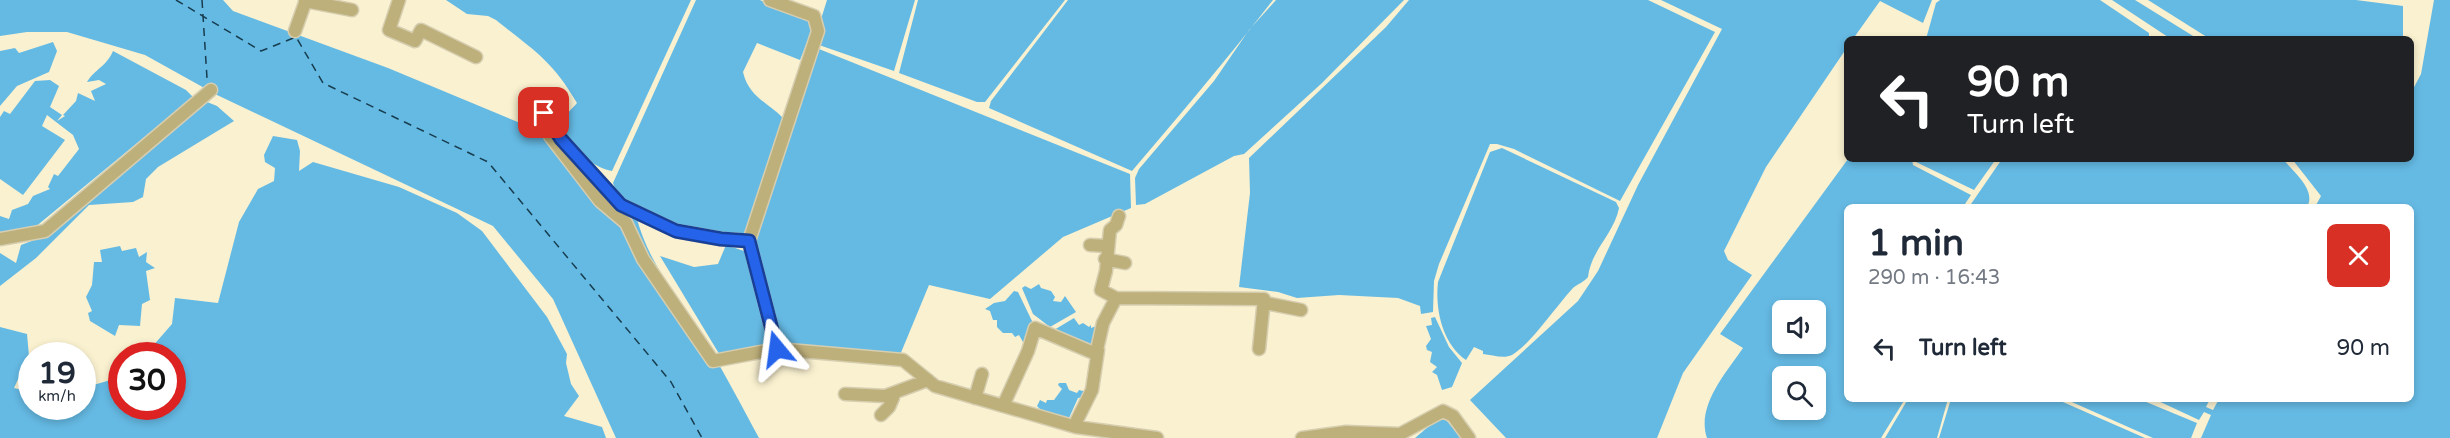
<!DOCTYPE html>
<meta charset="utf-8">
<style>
:root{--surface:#fff;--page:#f2f2f3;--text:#1f2937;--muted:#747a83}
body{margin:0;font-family:"Varela Round",sans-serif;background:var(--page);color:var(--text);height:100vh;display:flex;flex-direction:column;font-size:22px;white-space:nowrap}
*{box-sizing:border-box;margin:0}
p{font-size:20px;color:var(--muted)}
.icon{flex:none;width:33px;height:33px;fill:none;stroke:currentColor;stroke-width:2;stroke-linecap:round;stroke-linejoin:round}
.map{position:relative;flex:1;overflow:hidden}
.drawer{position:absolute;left:1844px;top:204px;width:570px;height:198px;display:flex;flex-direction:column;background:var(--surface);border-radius:9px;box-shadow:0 3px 9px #0003}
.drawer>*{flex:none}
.guide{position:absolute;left:1844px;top:36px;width:570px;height:126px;border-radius:9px;box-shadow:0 3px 9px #0003;background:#202124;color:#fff;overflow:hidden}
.controls{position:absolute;left:1772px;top:300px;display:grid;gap:12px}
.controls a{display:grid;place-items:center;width:54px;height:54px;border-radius:9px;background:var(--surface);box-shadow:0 3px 9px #0003;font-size:30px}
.speed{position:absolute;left:18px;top:342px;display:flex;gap:12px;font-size:30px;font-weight:700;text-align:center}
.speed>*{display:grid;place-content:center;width:78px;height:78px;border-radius:50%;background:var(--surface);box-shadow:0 3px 9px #0003;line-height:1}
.speed small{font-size:15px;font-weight:400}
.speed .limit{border:9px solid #d22;background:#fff;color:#111}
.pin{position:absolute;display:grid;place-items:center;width:51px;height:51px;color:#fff;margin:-26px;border-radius:12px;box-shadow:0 3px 9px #0006}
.me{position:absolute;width:66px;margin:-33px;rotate:344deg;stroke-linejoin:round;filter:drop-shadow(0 0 4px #0008)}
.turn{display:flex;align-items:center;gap:21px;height:126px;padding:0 24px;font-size:27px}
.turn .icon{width:78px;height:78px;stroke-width:2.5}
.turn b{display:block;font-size:42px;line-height:51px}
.round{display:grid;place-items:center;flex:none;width:63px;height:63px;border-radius:9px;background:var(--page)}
.summary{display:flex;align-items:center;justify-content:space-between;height:102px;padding:0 24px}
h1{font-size:36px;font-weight:700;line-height:45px}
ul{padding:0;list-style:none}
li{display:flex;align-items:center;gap:18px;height:84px;padding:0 24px}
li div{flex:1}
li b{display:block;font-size:22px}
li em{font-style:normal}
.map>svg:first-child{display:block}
</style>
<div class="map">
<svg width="2450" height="438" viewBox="0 0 2450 438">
<rect width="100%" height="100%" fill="#faf1d0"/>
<path fill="#65bae4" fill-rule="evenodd" d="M 0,0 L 223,0 L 233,11 L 388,68 L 556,138 L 609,203 L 636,215 C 647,262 682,304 707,345 C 726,375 742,407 759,438 L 616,438 L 553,299 L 493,226 L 217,95 L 145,55 L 67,32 L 27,32 L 0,36 Z
M 446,0 L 691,0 L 612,171 C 596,169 562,145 561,127 C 561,118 571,110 577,103 C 551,59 534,51 496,20 L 488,16 L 467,14 Z
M 696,0 L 760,0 L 781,10 L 812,20 L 813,27 L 800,60 L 757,43 L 743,72 C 749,97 766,101 783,118 L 744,237 C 717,233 637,220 621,199 C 617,195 615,188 613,183 Z
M 827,0 L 915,0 L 894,71 L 819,45 L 822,16 Z
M 918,0 L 1065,0 L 985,102 L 977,102 L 899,73 Z
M 1068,0 L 1273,0 C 1228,58 1180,115 1132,171 L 989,108 L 991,101 Z
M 1276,0 L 1404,0 L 1322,83 L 1244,154 L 1234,156 L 1145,204 L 1136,205 L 1135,178 L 1139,169 L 1214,81 L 1249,30 Z
M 1409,0 L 1648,0 L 1715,32 L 1620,201 L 1514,149 L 1497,144 L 1490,144 L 1439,264 L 1434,281 L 1433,312 L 1421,314 L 1420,306 L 1398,298 L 1339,295 L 1297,298 L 1278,292 L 1239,287 L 1250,193 L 1249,158 L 1386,27 Z
M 1661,0 L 1932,0 L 1923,23 L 1880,1 L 1853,39 L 1846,39 L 1846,49 L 1766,167 L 1724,251 L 1728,260 L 1752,275 L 1683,373 L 1657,438 L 1506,438 L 1470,400 L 1578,301 L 1598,271 L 1638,185 L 1722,29 Z
M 1940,0 L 2100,0 L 2149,33 L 2149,39 L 1926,39 L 1936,3 Z
M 2112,0 L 2135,0 L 2198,39 L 2171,39 Z
M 2148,0 L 2356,0 L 2403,6 L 2403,39 L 2210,39 Z
M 2434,0 L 2450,0 L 2450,438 L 2201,438 L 2211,415 L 2204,412 L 2199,420 L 2154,399 L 2210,399 L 2206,407 L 2213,410 L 2219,399 L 2410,399 L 2410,207 L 2315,207 L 2321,196 L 2292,159 L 2410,159 L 2411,93 L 2421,74 Z
M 53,42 L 57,51 L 49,72 L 17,86 L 0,106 L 0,51 L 15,48 L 19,53 Z
M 819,49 L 1130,174 L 1131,208 L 1063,237 L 990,299 L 929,285 L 900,355 L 779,344 L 753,239 Z
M 113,51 L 186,90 L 193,97 L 34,228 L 0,232 L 0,216 L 9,219 L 12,210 L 28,204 L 33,196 L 50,189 L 48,187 L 54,174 L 58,176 L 79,149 L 73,135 L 47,115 L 42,126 L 65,140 L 23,195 L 0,179 L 0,117 L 4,111 L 10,114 L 35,81 L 50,80 L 59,86 L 50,107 L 62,115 L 57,121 L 65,116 L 63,115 L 76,101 L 78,93 L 95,101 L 91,91 L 106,84 L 99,80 L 87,82 C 95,69 107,66 113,51 Z
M 207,102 L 217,106 L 234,121 L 158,167 L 146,179 L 143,197 L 133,202 L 89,205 L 36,258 L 0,286 L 0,253 L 16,263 L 21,245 L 42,237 Z
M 273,136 L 297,140 L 300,151 L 299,171 L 313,162 L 399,187 L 457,213 L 482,231 L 547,317 L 567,354 L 566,363 L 571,384 L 579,396 L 564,416 L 602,427 L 606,438 L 0,438 L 0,327 L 27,334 L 29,356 L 14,388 L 31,392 L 32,406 L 82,406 L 83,388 L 114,379 L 121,374 L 122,406 L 172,406 L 172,356 L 145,355 L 172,324 L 175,298 L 218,303 L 239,222 L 258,189 L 274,181 L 275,168 L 265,162 L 264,155 Z
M 1502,148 L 1616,202 L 1619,208 C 1614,234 1591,250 1588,277 C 1584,282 1578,284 1573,288 C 1557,305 1531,344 1512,355 C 1504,359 1492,355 1483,354 L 1483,351 L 1474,347 L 1466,360 C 1442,343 1435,309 1438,282 L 1490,152 Z
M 1848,159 L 1912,159 L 1913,165 L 1971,195 L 1963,207 L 1846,207 L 1846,399 L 1905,399 L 1881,438 L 1707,438 C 1696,406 1726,373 1743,348 L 1720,334 ZM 1782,310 L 1815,310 L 1815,344 L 1782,344 ZM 1782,376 L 1815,376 L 1815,410 L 1782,410 Z
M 1917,159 L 1996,159 L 1974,190 L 1916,162 Z
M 2002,159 L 2283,159 C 2293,172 2317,190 2307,207 L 1969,207 Z
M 726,245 L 747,252 L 771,348 L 721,357 L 660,256 L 694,267 L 718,264 Z
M 120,246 L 122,251 L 136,248 L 139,257 L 147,252 L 146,262 L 155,268 L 146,271 L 150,300 L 142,304 L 140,326 L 119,325 L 115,336 L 90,321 L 88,313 L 92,311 L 86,297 L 92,285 L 94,262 L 102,262 L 100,250 Z
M 1039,284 L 1041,288 L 1051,291 L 1055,297 L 1053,301 L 1061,302 L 1065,296 L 1076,312 L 1050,327 L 1033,314 L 1022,288 L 1025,286 L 1031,289 Z
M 1014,291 L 1018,292 L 1032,321 L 1039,322 L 1028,342 L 1023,342 L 1019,335 L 1015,337 L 1012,333 L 1003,333 L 997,327 L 997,320 L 993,320 L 990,311 L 985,309 L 994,303 L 1005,301 Z
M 1435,317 L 1449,347 L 1462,363 L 1452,387 L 1442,390 L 1437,375 L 1432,372 L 1437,367 L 1430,362 L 1432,352 L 1427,350 L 1426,346 L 1431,339 L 1426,326 L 1432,325 L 1431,318 Z
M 1074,318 L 1079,325 L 1083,323 L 1089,327 L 1091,325 L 1091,328 L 1096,326 L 1093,346 L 1054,330 Z
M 1059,383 L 1066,383 L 1069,390 L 1077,393 L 1079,390 L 1087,392 L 1083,397 L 1078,398 L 1069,418 C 1058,418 1044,415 1037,406 L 1040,400 L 1046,403 L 1047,400 L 1054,400 L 1062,389 L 1058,385 Z
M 1908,399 L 1948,399 L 1937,438 L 1885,438 Z
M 1951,399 L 2056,399 L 2145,438 L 1939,438 Z
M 2065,399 L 2139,399 L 2197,423 L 2191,438 L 2153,438 Z
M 1442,415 L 1461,438 L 1415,438 Z"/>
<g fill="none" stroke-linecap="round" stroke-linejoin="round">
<path stroke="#173d4f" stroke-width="1.5" stroke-dasharray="8 6" stroke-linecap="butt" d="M 176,0 L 261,51 L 296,37 L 323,83 L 488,162 L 671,382 L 702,438
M 202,0 L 207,78"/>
<g stroke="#d6ceb0" stroke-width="15">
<path id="minor" d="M 399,0 L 389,30 L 415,41 L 421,30 L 476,57
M 770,0 L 814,16 L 818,31 L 749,241 L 777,349 L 903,360 L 935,386 L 1076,427 L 1157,438
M 305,1 L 352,10
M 295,31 L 306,0
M 544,113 L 561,139 L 621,205 L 676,231 L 721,239 L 749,241
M 550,136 L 600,201 L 626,223 L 643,259 L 713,361 L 777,349
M 0,239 L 45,231 L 211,90
M 1090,245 L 1108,246
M 1105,259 L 1125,263
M 1116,298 L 1101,290 L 1106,271 L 1110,230 L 1116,225 L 1119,216
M 1265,303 L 1301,310
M 845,394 L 885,396 L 928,380
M 975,398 L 982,374
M 1003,406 L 1028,351 L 1035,328 L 1096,354 L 1103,323 L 1116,298 L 1264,299 L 1259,349
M 881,415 L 889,407 L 895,393
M 1076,427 L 1077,420 L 1092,390 L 1098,350
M 1302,438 L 1346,432 L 1400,434 L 1443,411 L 1453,416 L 1469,438"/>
</g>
<use href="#minor" stroke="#beb07b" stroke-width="12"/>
</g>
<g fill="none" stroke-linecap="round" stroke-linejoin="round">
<g stroke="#184099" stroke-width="15">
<path id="route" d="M 544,113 L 561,139 L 621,205 L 676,231 L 721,239 L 749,241 L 777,349"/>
</g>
<use href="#route" stroke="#2563eb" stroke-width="10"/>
</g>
</svg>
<div class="controls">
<a><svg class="icon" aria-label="sound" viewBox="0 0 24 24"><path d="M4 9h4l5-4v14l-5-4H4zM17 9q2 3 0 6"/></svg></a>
<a><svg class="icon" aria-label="search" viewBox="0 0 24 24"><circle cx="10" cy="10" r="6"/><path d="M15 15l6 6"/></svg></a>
</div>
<div class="speed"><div>19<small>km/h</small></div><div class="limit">30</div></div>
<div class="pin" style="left:544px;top:113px;background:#d93025"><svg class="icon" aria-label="arrive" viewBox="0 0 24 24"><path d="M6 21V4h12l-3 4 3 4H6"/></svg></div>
<svg class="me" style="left:777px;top:349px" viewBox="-20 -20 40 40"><path d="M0-17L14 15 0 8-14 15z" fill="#2563eb" stroke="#fff" stroke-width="4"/></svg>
<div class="guide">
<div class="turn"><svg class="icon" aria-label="left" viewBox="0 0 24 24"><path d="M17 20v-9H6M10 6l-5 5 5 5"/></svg><div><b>90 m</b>Turn left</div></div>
</div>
<section class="drawer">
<div class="summary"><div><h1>1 min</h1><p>290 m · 16:43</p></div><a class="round" style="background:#d93025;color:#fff"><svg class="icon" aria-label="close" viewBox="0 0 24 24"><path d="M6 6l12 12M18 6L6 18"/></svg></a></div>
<ul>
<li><svg class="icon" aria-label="left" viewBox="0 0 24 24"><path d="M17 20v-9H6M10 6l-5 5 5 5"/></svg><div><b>Turn left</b></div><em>90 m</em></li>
</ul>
</section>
</div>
